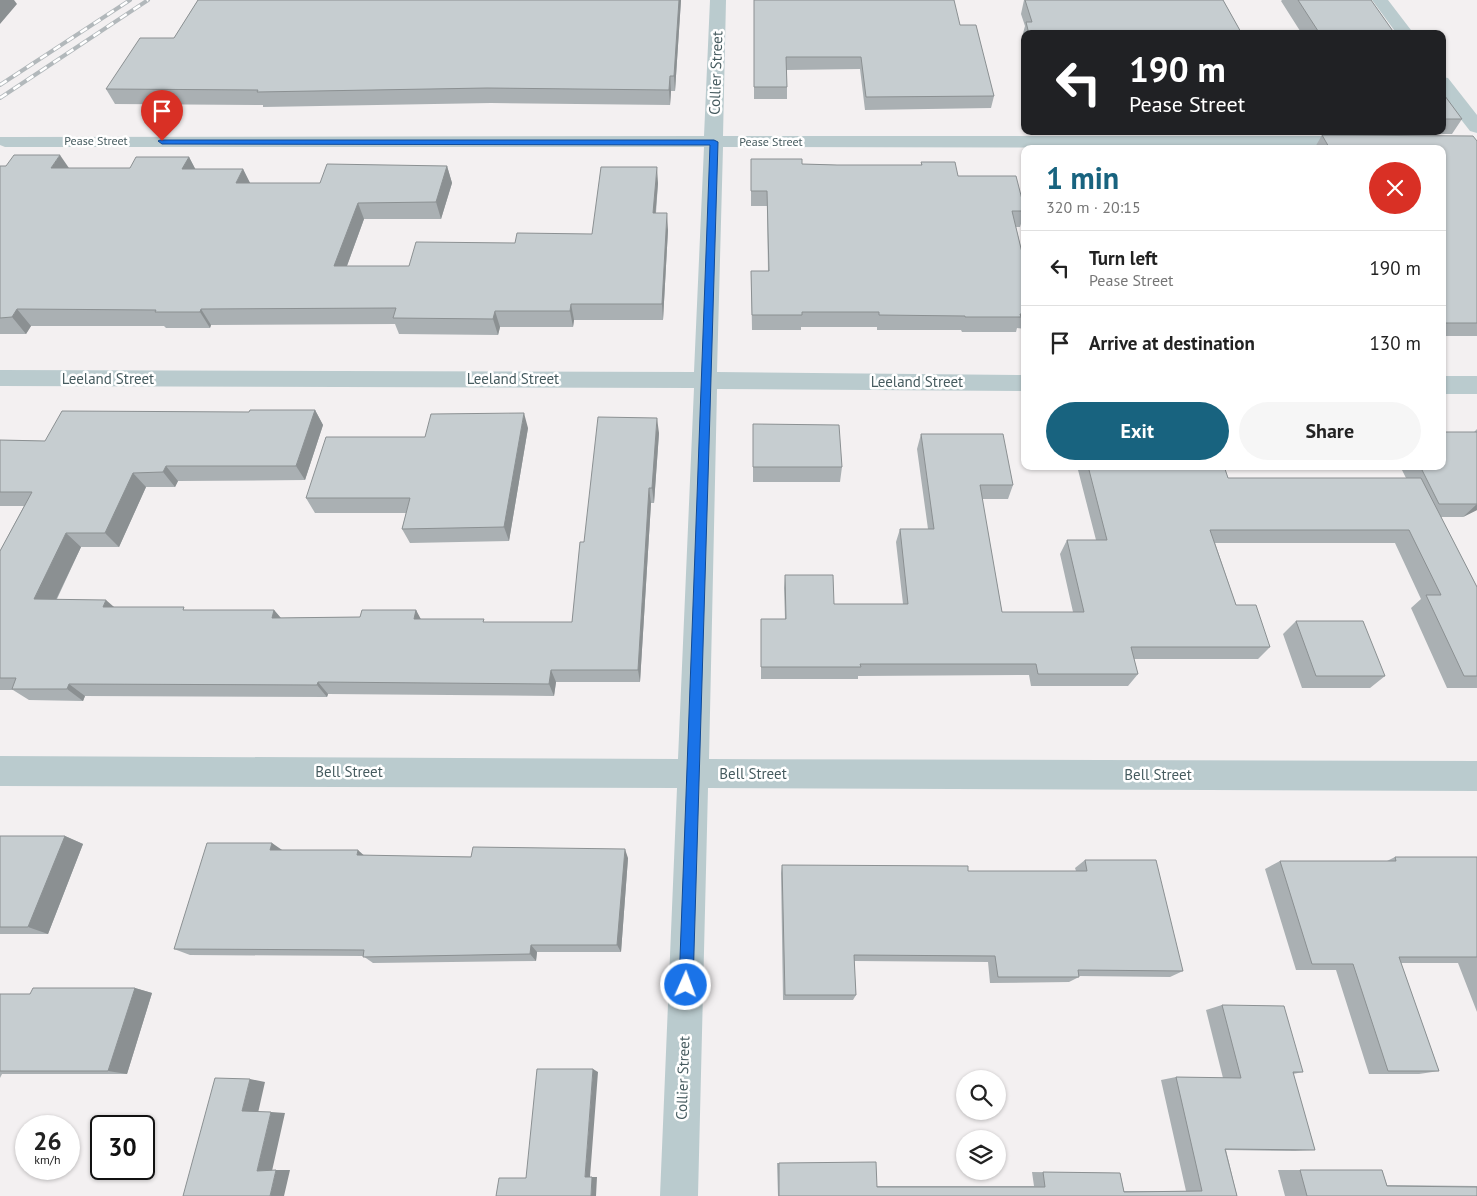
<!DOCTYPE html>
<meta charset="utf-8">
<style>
:root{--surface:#fff;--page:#f6f6f6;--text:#222;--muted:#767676;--line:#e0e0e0;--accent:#18637f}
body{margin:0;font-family:"PT Sans",sans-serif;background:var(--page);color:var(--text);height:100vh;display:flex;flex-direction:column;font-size:19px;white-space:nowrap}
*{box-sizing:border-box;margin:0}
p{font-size:16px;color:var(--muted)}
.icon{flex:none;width:28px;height:28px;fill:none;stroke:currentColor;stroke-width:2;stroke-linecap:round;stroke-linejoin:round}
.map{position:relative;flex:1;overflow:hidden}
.details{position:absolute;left:1021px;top:145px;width:425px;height:325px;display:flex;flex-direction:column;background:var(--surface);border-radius:10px;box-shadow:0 1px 4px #0004}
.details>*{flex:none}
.banner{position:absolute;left:1021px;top:30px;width:425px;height:105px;border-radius:10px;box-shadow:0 1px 4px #0004;background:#202124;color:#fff;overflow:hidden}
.controls{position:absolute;left:956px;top:1070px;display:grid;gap:10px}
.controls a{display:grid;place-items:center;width:50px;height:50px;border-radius:50%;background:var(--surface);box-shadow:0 1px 4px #0004;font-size:25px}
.speed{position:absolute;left:15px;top:1115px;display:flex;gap:10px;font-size:25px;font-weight:700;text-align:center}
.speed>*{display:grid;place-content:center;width:65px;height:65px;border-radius:50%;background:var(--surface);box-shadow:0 1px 4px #0004;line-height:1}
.speed small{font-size:12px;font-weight:400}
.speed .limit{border:2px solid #111;border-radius:8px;background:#fff;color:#111}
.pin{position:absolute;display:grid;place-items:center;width:42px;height:42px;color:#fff;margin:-51px -21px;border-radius:50% 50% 50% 0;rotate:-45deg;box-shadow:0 0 5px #0007}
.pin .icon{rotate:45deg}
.me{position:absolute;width:55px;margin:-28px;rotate:2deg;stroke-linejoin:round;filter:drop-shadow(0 0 4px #0008)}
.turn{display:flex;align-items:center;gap:18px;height:105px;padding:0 25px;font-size:22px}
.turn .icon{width:65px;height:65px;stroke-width:2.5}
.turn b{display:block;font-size:35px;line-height:42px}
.round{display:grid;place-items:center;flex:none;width:52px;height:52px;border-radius:26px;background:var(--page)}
.head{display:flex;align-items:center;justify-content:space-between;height:85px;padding:0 25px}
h1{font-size:30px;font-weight:700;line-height:38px;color:var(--accent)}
.primary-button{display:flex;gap:10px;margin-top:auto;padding:10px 25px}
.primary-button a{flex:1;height:58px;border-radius:30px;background:var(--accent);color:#fff;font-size:20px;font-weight:700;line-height:58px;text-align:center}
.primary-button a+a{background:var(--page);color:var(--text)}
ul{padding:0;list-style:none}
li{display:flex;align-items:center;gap:15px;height:75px;padding:0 25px;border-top:1px solid var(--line)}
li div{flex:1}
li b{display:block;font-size:19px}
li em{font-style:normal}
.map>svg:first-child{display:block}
</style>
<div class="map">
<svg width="1477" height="1196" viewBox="0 0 1477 1196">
<rect width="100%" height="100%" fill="#f3f0f1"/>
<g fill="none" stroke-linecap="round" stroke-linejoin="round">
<path fill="#bacbce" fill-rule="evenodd" d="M 710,0 L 726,0 L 723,136 L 1356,136 L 1363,138 L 1365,142 L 1363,146 L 1356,148 L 723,147 L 717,372 L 1025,375 L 1025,391 L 717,389 L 709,759 L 1477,761 L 1477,791 L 708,788 L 698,1196 L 660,1196 L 677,788 L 0,786 L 0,756 L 678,759 L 694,388 L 0,386 L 0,370 L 694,372 L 704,147 L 5,147 L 0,145 L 0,137 L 704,136 Z
M 1372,0 L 1388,0 L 1414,34 L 1397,34 Z
M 1442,77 L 1448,78 L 1477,115 L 1477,133 L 1470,131 L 1442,95 Z
M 1442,376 L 1477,376 L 1477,394 L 1442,394 Z"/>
<g stroke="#b2b8bb" stroke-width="4">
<path id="rail" d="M 0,85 L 130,0
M 0,98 L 148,0"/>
</g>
<use href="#rail" stroke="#fff" stroke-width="2.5" stroke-dasharray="8" stroke-linecap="butt"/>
</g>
<path fill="#aab0b3" d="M 198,0 L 681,0 L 675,91 L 671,91 L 670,105 L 491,103 L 263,107 L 263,105 L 115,104 L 106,89 L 174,38 Z
M 754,0 L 960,25 L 994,96 L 991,108 L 865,110 L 860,69 L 786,70 L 787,87 L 787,99 L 754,99 Z
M 1024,0 L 1223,0 L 1242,34 L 1025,34 L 1025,47 L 1022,37 L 1025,26 L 1021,14 Z
M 1282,0 L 1371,0 L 1395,34 L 1302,34 L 1281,1 Z
M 1442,92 L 1462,119 L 1452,134 L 1305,134 L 1303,131 L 1442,131 Z
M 1322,135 L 1477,141 L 1477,336 L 1442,336 L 1442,149 L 1314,149 Z
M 189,157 L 195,169 L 243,169 L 250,183 L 320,183 L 447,166 L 452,183 L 441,219 L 364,219 L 347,266 L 409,266 L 515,243 L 592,234 L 658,183 L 656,213 L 668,230 L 663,320 L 574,320 L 573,327 L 500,327 L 498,335 L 399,334 L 395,324 L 211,325 L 210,328 L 166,328 L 164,326 L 31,326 L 26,334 L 0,334 L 0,166 L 69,168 L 130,168 Z
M 751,159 L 802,164 L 837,165 L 921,165 L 921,162 L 958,176 L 1025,211 L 1020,227 L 1016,227 L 1025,265 L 1025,329 L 1017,328 L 1016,332 L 962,332 L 961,330 L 877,330 L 877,327 L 801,327 L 801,330 L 752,330 L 751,271 L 768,271 L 767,206 L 751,206 Z
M 315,410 L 323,425 L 305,480 L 178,481 L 175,487 L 146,487 L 119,547 L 81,547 L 57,599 L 114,607 L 187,610 L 274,610 L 281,618 L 360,617 L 416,610 L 420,619 L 485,622 L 572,622 L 584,542 L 659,433 L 654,503 L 651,503 L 640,682 L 556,682 L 554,696 L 328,694 L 327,697 L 85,696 L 83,701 L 29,700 L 13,690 L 0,690 L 0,551 L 24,506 L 0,506 L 0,440 L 45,441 L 249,412 Z
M 753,424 L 842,467 L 840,482 L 753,482 Z
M 528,428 L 509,541 L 410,543 L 402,529 L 406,513 L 315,513 L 306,498 L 425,437 Z
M 1477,429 L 1477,510 L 1463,517 L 1441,517 L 1477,587 L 1477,688 L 1447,688 L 1411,608 L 1421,599 L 1395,543 L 1215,543 L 1236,605 L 1270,647 L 1258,659 L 1134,659 L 1138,674 L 1128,686 L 1031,686 L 1029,675 L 858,676 L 858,679 L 761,679 L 761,619 L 785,619 L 784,588 L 785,575 L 834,604 L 903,604 L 896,542 L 900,529 L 928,529 L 917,449 L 921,434 L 1013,485 L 1008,499 L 982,499 L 1002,612 L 1073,612 L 1060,554 L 1067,540 L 1096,540 L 1077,466 L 1224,466 L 1228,478 L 1406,478 L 1400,466 L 1442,466 Z
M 1296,621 L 1385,676 L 1370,688 L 1302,688 L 1283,634 Z
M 0,836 L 65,836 L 83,844 L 48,934 L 0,934 Z
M 282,850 L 364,856 L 628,858 L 621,952 L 537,952 L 536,961 L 373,963 L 363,956 L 190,955 L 174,949 Z
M 1395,857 L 1477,857 L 1477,1012 L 1458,963 L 1401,963 L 1439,1071 L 1419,1074 L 1369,1074 L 1336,970 L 1296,970 L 1265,869 L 1280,861 L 1387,861 Z
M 1085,860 L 1183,971 L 1170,977 L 1079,976 L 1079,977 L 1069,982 L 990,983 L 988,962 L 854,961 L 856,995 L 853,1000 L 783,1000 L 781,873 L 782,865 L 968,871 L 1076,871 L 1075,868 Z
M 135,988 L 152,993 L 127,1074 L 2,1074 L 0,1078 L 0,994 L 30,994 Z
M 1222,1005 L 1303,1072 L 1293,1074 L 1315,1150 L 1295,1151 L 1226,1150 L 1237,1196 L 778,1196 L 777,1163 L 779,1163 L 877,1186 L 1034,1186 L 1032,1172 L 1120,1173 L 1124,1191 L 1186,1191 L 1161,1080 L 1176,1077 L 1223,1078 L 1206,1010 Z
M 1278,1170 L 1382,1170 L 1387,1185 L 1477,1186 L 1477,1196 L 1285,1196 Z"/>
<path fill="#8b9092" d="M 0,0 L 14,0 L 17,4 L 0,24 Z
M 679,0 L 681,0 L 675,91 L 674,76 Z
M 670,76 L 671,91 L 670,105 L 669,90 Z
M 60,155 L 71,171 L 51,168 Z
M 189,157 L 198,174 L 182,169 Z
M 447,166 L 452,183 L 441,219 L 436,202 Z
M 657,167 L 658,183 L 654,230 L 653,213 Z
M 243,169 L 251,185 L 236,183 Z
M 358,203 L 364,219 L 341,282 L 334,266 Z
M 667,213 L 668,230 L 663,320 L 662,304 Z
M 571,304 L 574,320 L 573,327 L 570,311 Z
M 17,309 L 31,326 L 26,334 L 12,317 Z
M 201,309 L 211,325 L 210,328 L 200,312 Z
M 495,311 L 500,327 L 498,335 L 493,319 Z
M 315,410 L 323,425 L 305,480 L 296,466 Z
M 524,413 L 528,428 L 509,541 L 504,527 Z
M 657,418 L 659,433 L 654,503 L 652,488 Z
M 166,466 L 178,481 L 175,487 L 163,472 Z
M 133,473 L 146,487 L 119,547 L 105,533 Z
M 649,488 L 651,503 L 640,682 L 638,670 Z
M 1477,504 L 1477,510 L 1463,517 Z
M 66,533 L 81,547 L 50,612 L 34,599 Z
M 106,600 L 121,613 L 103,607 Z
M 274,610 L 285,623 L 272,618 Z
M 416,610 L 423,623 L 414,619 Z
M 551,670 L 556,682 L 554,696 L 549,684 Z
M 318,682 L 328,694 L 327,697 L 317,685 Z
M 69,684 L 85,696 L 83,701 L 67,689 Z
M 65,836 L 83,844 L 48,934 L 28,927 Z
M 272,843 L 285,852 L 270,850 Z
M 625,849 L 628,858 L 621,952 L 617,945 Z
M 358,850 L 368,859 L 357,855 Z
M 531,945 L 537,952 L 536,961 L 530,954 Z
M 135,988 L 152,993 L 127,1074 L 108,1071 Z
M 593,1069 L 598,1072 L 590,1177 L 585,1177 Z
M 250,1079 L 265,1082 L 258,1113 L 242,1111 Z
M 271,1112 L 285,1113 L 272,1171 L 257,1171 Z
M 276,1170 L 290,1170 L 284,1196 L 270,1196 Z
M 592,1177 L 597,1177 L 596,1196 L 591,1196 Z"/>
<path fill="#c6cdd0" stroke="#8b9092" d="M 198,0 L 679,0 L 674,76 L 670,76 L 669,90 L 487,88 L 257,92 L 258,90 L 106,89 L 140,38 L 174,38 Z
M 754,0 L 954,0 L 960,25 L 976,25 L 994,96 L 866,97 L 861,57 L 786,57 L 787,87 L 754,87 Z
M 1025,0 L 1223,0 L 1242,34 L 1029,34 L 1026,22 L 1032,22 Z
M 1298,0 L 1371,0 L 1395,34 L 1320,34 Z
M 1442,92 L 1462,119 L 1442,119 Z
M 1322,135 L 1473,136 L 1477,141 L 1477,323 L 1442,323 L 1442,149 L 1330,149 Z
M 14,155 L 60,155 L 51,168 L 130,168 L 136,157 L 189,157 L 182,169 L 243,169 L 236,183 L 320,183 L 327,164 L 447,166 L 436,202 L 358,203 L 334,266 L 409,266 L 416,242 L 515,243 L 517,233 L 592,234 L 601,167 L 657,167 L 653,213 L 667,213 L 662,304 L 571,304 L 570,311 L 495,311 L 493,319 L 393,318 L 396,308 L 201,309 L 200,312 L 155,312 L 156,310 L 17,309 L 12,317 L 0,318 L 0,166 L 6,166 Z
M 751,159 L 802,159 L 802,164 L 837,165 L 922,165 L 921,162 L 955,162 L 958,176 L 1016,176 L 1025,211 L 1012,211 L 1025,265 L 1025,314 L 1020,314 L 1021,317 L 965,317 L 965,316 L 879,315 L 879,312 L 802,312 L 802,315 L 752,315 L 751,271 L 769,271 L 767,191 L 751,191 Z
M 250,410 L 315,410 L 296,466 L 166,466 L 163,472 L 133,473 L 105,533 L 66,533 L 34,599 L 106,600 L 103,607 L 184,607 L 183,610 L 274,610 L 272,618 L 360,617 L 362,610 L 416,610 L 414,619 L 484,619 L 483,622 L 572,622 L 580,542 L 584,542 L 598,417 L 657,418 L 652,488 L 649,488 L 638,670 L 551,670 L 549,684 L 318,682 L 317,685 L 69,684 L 67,689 L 12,689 L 16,678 L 0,678 L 0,551 L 32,492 L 0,492 L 0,440 L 45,441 L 62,411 L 249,412 Z
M 524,413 L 504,527 L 402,529 L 410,498 L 306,498 L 326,437 L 425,437 L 431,414 Z
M 753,424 L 839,425 L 842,467 L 753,467 Z
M 1442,432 L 1477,432 L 1477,504 L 1439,504 L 1420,466 L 1442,466 Z
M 921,434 L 1003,434 L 1013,485 L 980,485 L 1002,612 L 1084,612 L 1067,540 L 1107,540 L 1088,466 L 1224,466 L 1228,478 L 1421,478 L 1477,587 L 1477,676 L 1464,676 L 1426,595 L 1441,595 L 1409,530 L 1210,530 L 1236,605 L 1256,605 L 1270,647 L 1131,647 L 1138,674 L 1038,674 L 1036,664 L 860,664 L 861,667 L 761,667 L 761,619 L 786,619 L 785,575 L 833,575 L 834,604 L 908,604 L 900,529 L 934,529 Z
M 1296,621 L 1363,621 L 1385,676 L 1316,676 Z
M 0,836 L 65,836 L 28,927 L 0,927 Z
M 207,843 L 272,843 L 270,850 L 358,850 L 357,855 L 471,857 L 473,847 L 625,849 L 617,945 L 531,945 L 530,954 L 363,957 L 364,950 L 174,949 Z
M 1395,857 L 1477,857 L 1477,957 L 1399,957 L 1439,1071 L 1388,1071 L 1353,964 L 1312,964 L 1280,861 L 1396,861 Z
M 1085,860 L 1156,860 L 1183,971 L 1078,970 L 1079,977 L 998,977 L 995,956 L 854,955 L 856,995 L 785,995 L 782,865 L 968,866 L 968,871 L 1087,871 Z
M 33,988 L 135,988 L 108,1071 L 0,1071 L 0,994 L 30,994 Z
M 1222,1005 L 1284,1006 L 1303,1072 L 1293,1072 L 1315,1150 L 1225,1149 L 1237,1196 L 779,1196 L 779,1163 L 876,1162 L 877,1187 L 1045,1187 L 1043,1172 L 1120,1173 L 1124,1192 L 1202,1191 L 1176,1077 L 1241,1078 Z
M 537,1069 L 593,1069 L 585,1177 L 592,1177 L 591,1196 L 496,1196 L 499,1178 L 526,1178 Z
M 215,1078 L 250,1079 L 242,1111 L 271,1112 L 257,1171 L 276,1170 L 270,1196 L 183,1196 Z
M 1300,1170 L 1382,1170 L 1387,1186 L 1477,1187 L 1477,1196 L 1307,1196 Z"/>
<path fill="#1a73e8" stroke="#114b97" d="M 160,140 L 714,140 L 718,142 L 693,985 L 691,990 L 686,992 L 681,990 L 679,985 L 710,145 L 162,144 L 158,141 Z"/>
<g text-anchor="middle" stroke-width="5" stroke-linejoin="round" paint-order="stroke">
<g font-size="12" fill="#465b5f" stroke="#fff">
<text x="96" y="145">Pease Street</text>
<text x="771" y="146">Pease Street</text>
</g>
<g font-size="15" fill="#465b5f" stroke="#fff">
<text transform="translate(716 73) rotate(-88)" y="5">Collier Street</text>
<text x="108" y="384">Leeland Street</text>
<text x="513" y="384">Leeland Street</text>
<text x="917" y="387">Leeland Street</text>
<text x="349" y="777">Bell Street</text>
<text x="753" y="779">Bell Street</text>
<text x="1158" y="780">Bell Street</text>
<text transform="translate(683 1078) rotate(-88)" y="5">Collier Street</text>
</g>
</g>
</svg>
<div class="controls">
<a><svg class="icon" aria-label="search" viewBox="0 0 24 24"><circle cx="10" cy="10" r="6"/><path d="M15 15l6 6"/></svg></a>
<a><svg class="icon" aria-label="layers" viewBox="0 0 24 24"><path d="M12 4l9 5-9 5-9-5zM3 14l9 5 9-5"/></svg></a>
</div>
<div class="speed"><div>26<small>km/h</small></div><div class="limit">30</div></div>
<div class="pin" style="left:162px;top:141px;background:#d93025"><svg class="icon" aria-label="arrive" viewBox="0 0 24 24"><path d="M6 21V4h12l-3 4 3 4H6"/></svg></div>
<svg class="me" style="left:686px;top:985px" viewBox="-20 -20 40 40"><circle r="17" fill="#1a73e8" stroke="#fff" stroke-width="3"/><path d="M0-11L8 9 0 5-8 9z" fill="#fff"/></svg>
<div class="banner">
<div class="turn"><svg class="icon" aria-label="left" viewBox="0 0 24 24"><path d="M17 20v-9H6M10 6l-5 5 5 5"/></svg><div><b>190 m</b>Pease Street</div></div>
</div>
<section class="details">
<div class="head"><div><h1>1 min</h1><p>320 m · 20:15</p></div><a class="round" style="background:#d93025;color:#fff"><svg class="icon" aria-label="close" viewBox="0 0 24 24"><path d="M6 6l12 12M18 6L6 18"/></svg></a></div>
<ul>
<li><svg class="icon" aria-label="left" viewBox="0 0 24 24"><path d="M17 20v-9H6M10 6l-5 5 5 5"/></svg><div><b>Turn left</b><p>Pease Street</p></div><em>190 m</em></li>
<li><svg class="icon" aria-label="arrive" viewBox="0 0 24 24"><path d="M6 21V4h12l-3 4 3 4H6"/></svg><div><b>Arrive at destination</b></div><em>130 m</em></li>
</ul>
<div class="primary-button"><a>Exit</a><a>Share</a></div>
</section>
</div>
